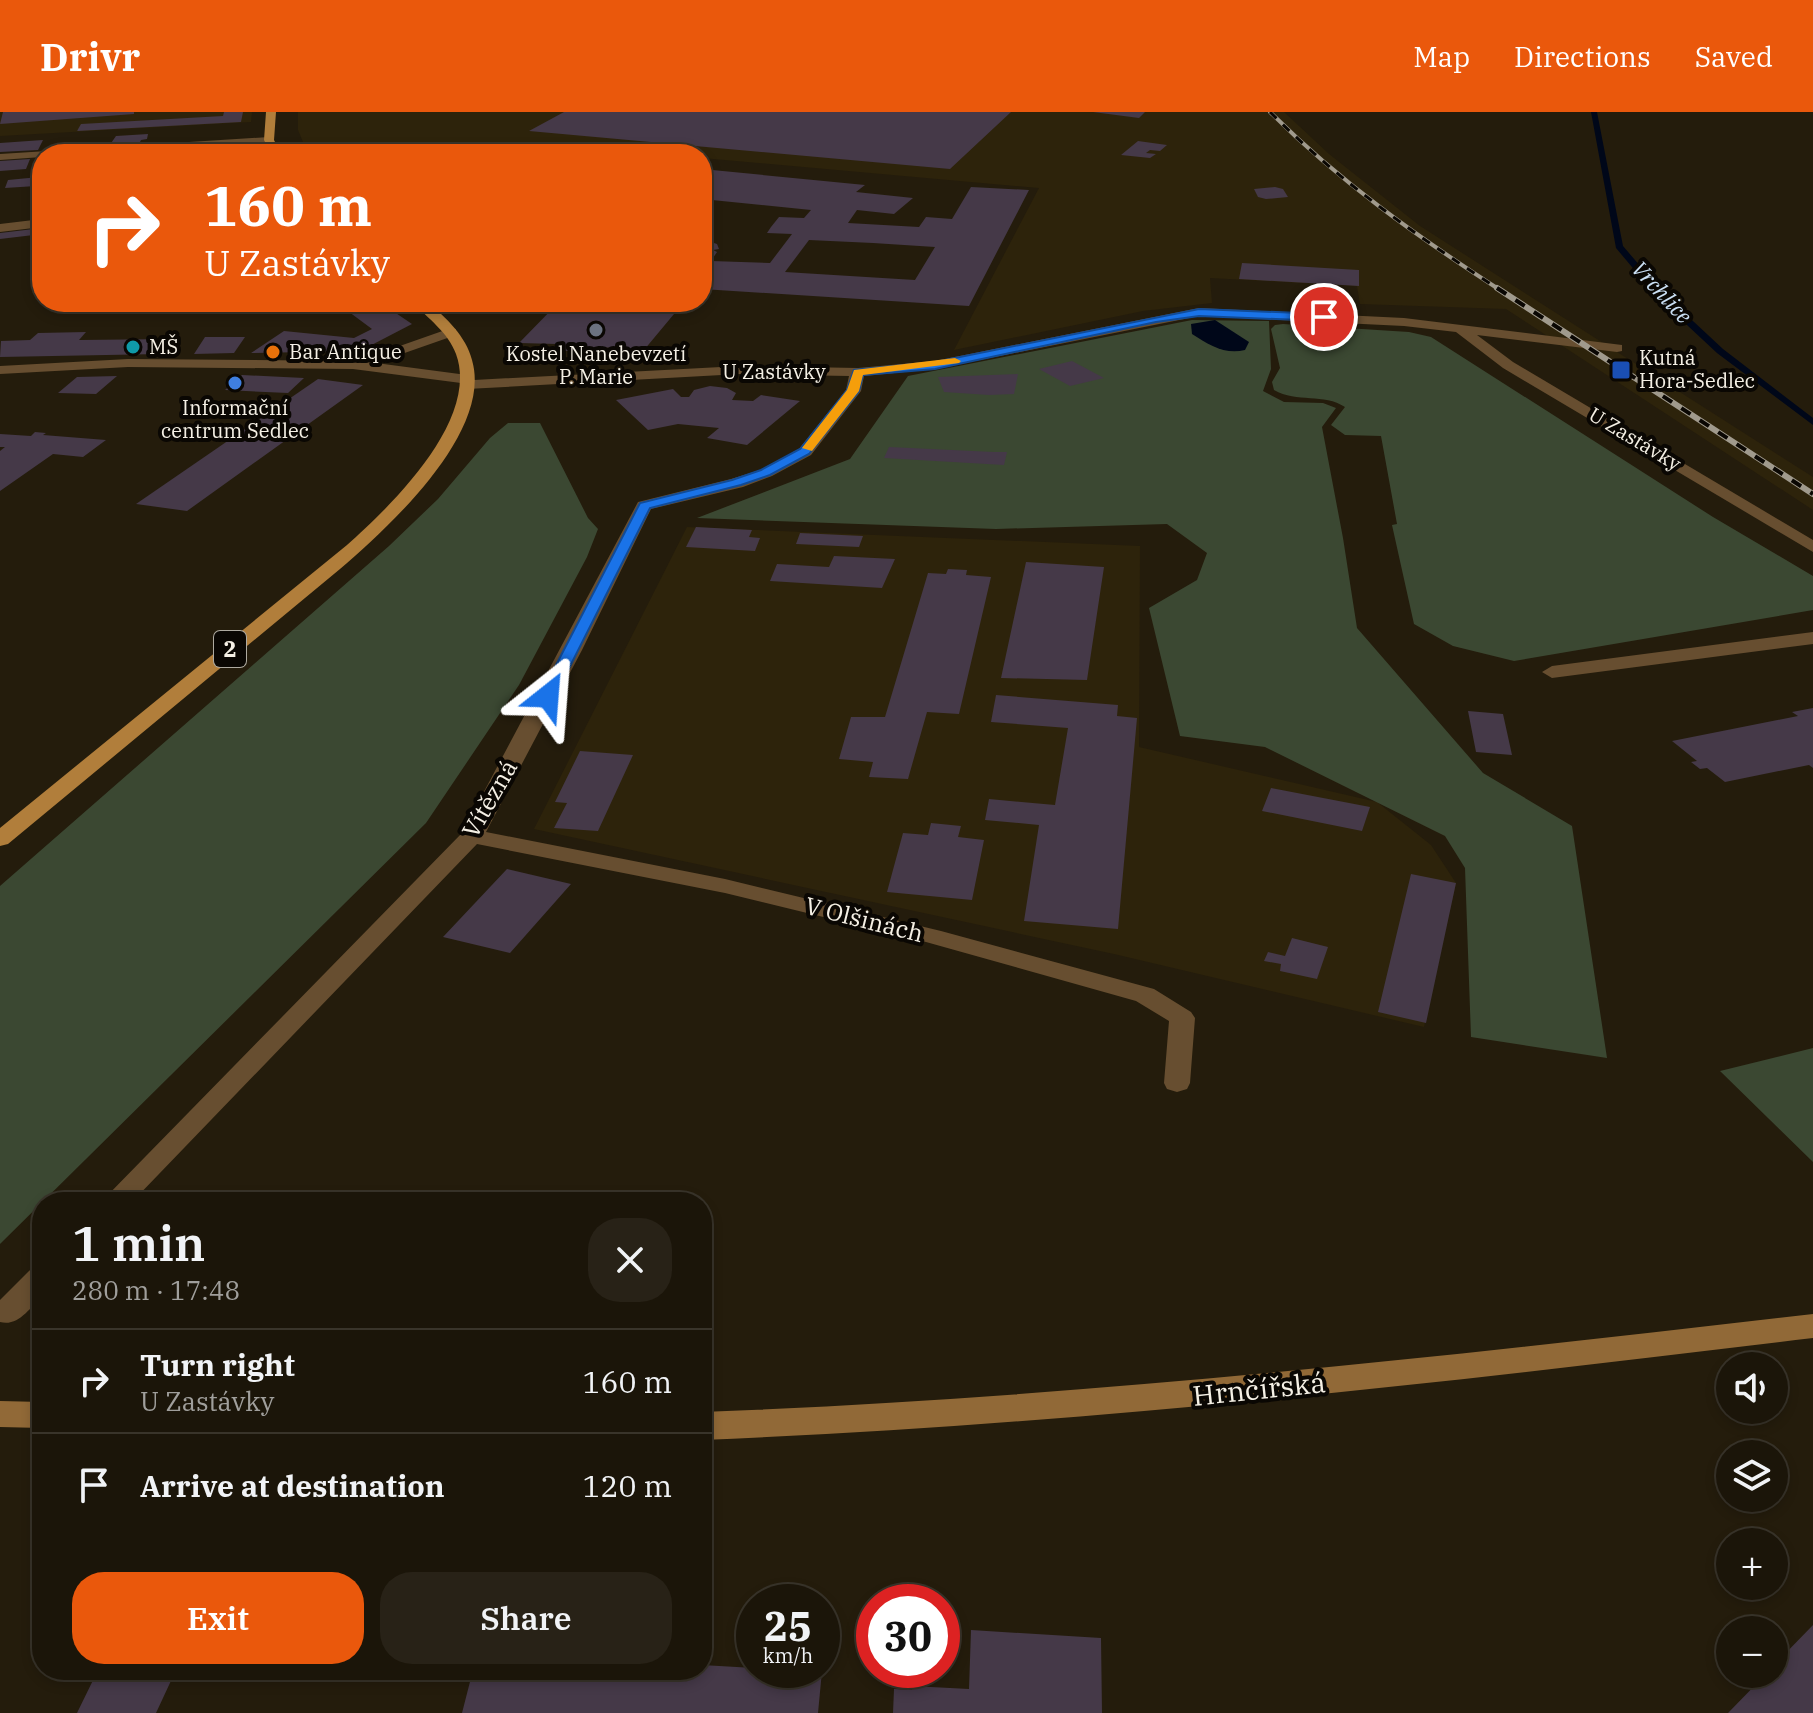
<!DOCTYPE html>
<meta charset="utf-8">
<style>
:root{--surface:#1b1509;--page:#282217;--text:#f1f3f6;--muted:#a09f9c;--line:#39342a;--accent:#ea580c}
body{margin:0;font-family:"IBM Plex Serif",serif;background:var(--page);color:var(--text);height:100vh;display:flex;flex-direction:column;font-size:30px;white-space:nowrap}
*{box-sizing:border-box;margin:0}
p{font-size:26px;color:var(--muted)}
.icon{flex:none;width:44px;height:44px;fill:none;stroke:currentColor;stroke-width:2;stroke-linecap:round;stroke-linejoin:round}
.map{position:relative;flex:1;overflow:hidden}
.side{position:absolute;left:32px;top:1080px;width:680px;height:488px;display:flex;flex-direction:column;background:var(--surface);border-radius:32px;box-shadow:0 4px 12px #0003,0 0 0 2px var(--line)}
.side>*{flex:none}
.top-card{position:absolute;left:32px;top:32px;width:680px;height:168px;border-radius:32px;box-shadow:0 4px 12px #0003,0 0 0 2px var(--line);background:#ea580c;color:#fff;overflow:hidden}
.buttons{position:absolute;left:1716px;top:1240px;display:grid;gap:16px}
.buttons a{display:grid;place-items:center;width:72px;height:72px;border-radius:50%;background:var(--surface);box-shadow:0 4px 12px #0003,0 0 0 2px var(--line);font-size:40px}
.speed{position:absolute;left:736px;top:1472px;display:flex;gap:16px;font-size:40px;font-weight:700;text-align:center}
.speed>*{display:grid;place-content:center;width:104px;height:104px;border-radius:50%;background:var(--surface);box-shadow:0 4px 12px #0003,0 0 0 2px var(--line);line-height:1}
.speed small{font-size:20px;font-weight:400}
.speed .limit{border:12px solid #d22;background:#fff;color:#111}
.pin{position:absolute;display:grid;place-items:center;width:68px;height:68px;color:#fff;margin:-34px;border:4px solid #fff;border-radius:50%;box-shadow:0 2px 8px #0007}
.me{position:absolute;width:88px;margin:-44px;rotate:28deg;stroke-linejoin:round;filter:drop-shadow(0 0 6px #0008)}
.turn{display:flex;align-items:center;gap:28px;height:168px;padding:0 40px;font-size:36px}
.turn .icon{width:104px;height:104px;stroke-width:2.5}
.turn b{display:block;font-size:56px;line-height:68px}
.round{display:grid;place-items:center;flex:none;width:84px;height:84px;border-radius:32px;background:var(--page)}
.headline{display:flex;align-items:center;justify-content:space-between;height:136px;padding:0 40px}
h1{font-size:48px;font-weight:600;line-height:60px}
.primary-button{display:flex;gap:16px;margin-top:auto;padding:16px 40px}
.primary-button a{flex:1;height:92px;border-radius:32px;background:var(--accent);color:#fff;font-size:32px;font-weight:600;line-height:92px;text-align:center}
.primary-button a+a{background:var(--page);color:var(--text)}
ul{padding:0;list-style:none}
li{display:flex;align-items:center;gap:24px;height:104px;padding:0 40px;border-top:2px solid var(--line)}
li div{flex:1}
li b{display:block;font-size:30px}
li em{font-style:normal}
header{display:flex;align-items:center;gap:48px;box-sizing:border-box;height:112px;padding:0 40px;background:var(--accent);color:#fff}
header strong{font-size:38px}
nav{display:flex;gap:44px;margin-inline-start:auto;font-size:28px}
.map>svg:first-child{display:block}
</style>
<header>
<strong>Drivr</strong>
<nav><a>Map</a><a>Directions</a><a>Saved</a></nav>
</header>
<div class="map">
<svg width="1813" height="1601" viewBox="0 0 1813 1601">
<rect width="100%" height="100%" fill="#241c0c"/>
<path fill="#2d230b" d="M 0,0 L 252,0 L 251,10 L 0,24 Z
M 298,0 L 1284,0 L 1329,42 L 1420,114 L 1813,365 L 1813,398 L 1506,197 L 1360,192 L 1357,174 L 1210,166 L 1212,191 L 1143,199 L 954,238 L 1039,76 L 702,46 L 702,42 L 654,42 L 578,35 L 570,42 L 308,42 L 298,18 Z
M 687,415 L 1140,434 L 1139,635 L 1377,690 L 1431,733 L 1456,771 L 1424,915 L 1114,842 L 534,717 Z"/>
<path fill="#3b4832" d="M 1192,208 L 1269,209 L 1271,257 L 1263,279 L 1284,290 L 1323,291 L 1336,296 L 1322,315 L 1343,426 L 1357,516 L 1483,661 L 1572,714 L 1607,946 L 1471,925 L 1465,756 L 1445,724 L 1265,635 L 1180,624 L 1149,496 L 1197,468 L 1207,441 L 1167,412 L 996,417 L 697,406 L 850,347 L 908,264 Z
M 1283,212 L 1409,220 L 1431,225 L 1713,405 L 1813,464 L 1813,498 L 1514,549 L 1453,534 L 1414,512 L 1392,413 L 1397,412 L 1381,324 L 1345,323 L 1331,313 L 1345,295 C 1324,281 1297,291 1274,278 L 1272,270 L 1280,256 L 1271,217 L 1275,213 Z
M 508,311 L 540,311 L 588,406 L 598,417 L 587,445 L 519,573 L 426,711 L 0,1132 L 0,774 L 389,434 L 438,387 L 490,326 Z
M 1813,936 L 1813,1050 L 1720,959 Z"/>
<path fill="#000719" d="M 1215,208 L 1249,230 L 1245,238 C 1225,243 1209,233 1192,222 L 1191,212 Z"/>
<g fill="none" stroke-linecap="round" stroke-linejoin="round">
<path fill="#000719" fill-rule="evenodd" d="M 1591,0 L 1597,0 L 1623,134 L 1664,182 L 1723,237 L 1813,306 L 1813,313 L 1717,241 L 1658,186 L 1616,136 Z"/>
</g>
<path fill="#453948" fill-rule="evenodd" d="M 3,0 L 134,0 L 134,2 L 0,12 Z
M 224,0 L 243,0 L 241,10 L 77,19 L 81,12 L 223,4 Z
M 564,0 L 1011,0 L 950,57 L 529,19 Z
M 1093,0 L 1145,0 L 1139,6 Z
M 148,22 L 147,27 L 141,28 L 139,32 L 109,34 L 116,24 Z
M 43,28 L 38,38 L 0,40 L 0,31 Z
M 1138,29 L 1167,33 L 1160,39 L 1150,38 L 1146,41 L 1156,42 L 1150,46 L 1121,43 Z
M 243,34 L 249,41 L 177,42 L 177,38 Z
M 30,47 L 26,57 L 0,59 L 0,49 Z
M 702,57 L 865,73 L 856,80 L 913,86 L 894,102 L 857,98 L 848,111 L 919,115 L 926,105 L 952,107 L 971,75 L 1029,78 L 969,194 L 702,177 L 702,127 L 717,132 L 719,137 L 713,138 L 717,140 L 711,149 L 770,151 L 792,122 L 767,121 L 771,115 L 779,105 L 804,106 L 811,98 L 702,87 ZM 809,128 L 873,131 L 935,135 L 915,168 L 785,160 Z
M 39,65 L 36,74 L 5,76 L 8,68 Z
M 1275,75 L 1283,77 L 1288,85 L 1266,87 L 1258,85 L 1254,77 Z
M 42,116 L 42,122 L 0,127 L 0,121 Z
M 1242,151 L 1359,158 L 1359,174 L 1239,167 Z
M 309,190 L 373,190 L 384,193 L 412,212 L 360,239 L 251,241 L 284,219 L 354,226 L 372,217 L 341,194 L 317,199 Z
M 559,190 L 684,190 L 644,238 L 600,235 L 597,239 L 583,241 L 552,237 L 557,232 L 519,231 Z
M 86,220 L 79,228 L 172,227 L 160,242 L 0,245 L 1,229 L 30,228 L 38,221 Z
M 205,225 L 245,225 L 234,241 L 194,242 Z
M 1072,249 L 1104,266 L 1070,274 L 1039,257 Z
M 1018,262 L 1014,282 L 989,283 L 944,280 L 938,265 Z
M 242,263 L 304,266 L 288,281 L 225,278 Z
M 117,264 L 96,282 L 58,281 L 77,265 Z
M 318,267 L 363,273 L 187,399 L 136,392 Z
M 710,274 L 727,276 L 736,281 L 732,288 L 753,289 L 761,283 L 800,289 L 747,333 L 707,326 L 719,316 L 678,312 L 648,318 L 616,288 L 673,277 L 681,285 L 689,285 L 694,278 Z
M 35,320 L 46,321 L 43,323 L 106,328 L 83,345 L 53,342 L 0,379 L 0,339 L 5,335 L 0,335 L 0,322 L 31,324 Z
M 889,335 L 994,340 L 1007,340 L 1004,353 L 884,346 Z
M 696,415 L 752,418 L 749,425 L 760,426 L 755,439 L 686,435 Z
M 800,421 L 863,424 L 859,435 L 796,432 Z
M 834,444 L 895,447 L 882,476 L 770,469 L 777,452 L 829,455 Z
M 1026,450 L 1104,455 L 1087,568 L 1001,566 Z
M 948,457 L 967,458 L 966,463 L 991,465 L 959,602 L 927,600 L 908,667 L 869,665 L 873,650 L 839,647 L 851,605 L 885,605 L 928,461 L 946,462 Z
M 996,583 L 1118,593 L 1117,604 L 1137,606 L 1118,817 L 1024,809 L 1039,713 L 985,708 L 989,687 L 1055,693 L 1068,616 L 991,610 Z
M 1813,596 L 1813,656 L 1809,653 L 1725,670 L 1707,656 L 1700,657 L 1691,650 L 1697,649 L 1672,629 L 1798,604 L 1792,600 Z
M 1468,599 L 1503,602 L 1512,643 L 1476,640 Z
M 580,639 L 633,643 L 598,719 L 554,716 L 567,691 L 555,690 Z
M 1271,676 L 1370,695 L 1362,719 L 1262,699 Z
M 931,711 L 961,714 L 958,725 L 984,728 L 972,788 L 887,780 L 903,721 L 928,723 Z
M 507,757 L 571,772 L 510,841 L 443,825 Z
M 1411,762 L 1456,771 L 1426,911 L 1378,900 Z
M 1292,826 L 1328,835 L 1317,867 L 1280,859 L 1281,852 L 1264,849 L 1268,840 L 1285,844 Z
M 1813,1513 L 1813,1601 L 1728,1601 L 1766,1562 L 1774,1562 L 1774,1553 Z
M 971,1518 L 1101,1526 L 1102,1601 L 893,1601 L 894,1577 L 912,1578 L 912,1574 L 969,1577 Z
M 702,1553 L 754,1556 L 754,1558 L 822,1559 L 818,1601 L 462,1601 L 473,1558 L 702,1558 Z
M 98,1558 L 176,1558 L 156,1601 L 77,1601 Z"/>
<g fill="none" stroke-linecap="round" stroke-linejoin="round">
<path fill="#674e30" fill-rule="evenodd" d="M 269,25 L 273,26 L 273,30 L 100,42 L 42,42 L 42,45 L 0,48 L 0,42 Z
M 42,107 L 42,115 L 0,120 L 0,112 Z
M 1199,196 L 1404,206 L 1622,233 L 1622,239 L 1617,240 L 1477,223 L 1513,250 L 1813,428 L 1813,440 L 1503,256 L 1456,220 L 1404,214 L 1199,204 L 935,257 L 864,264 L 861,279 L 811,343 L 772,364 L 743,375 L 651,397 L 582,538 L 486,720 L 725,767 L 941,819 L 1154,877 L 1191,900 L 1195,906 L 1190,971 L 1187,977 L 1177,980 L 1167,977 L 1164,971 L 1169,909 L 1136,889 L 926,830 L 725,781 L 477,732 L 132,1090 L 101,1090 L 462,721 L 638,390 L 731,367 L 760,358 L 799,337 L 846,278 L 849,264 L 740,262 L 467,277 L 462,276 L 461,271 L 353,257 L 128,255 L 0,262 L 0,254 L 128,247 L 357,249 L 451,216 L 456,217 L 456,223 L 376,251 L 467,263 L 474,268 L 740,254 L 858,256 L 935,249 Z
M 1813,520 L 1813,532 L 1552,566 L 1542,560 L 1552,554 Z
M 42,1154 L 42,1184 C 30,1196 18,1215 0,1210 L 0,1188 L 31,1157 Z"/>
<path fill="#916937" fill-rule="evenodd" d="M 1813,1202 L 1813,1226 C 1443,1271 1074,1313 702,1328 L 702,1300 C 1074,1286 1443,1245 1813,1202 Z
M 0,1289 L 42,1290 L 42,1316 L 0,1315 Z"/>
<path fill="#b17e3b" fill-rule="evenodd" d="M 266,0 L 276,0 L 274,28 L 281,42 L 271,42 L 264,28 Z
M 413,190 L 428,190 C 446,206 466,224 472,248 C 493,320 389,415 340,457 L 8,732 L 0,734 L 0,716 L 347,433 C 391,394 480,308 456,242 C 448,220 428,207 413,190 Z"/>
<g stroke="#a09a8d" stroke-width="4">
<path id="rail-far1" d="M 1270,0 C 1340,70 1418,125 1500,178"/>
</g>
<g stroke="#a09a8d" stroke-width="6">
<path id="rail" d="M 1497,176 L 1813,382"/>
</g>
<use href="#rail-far1" stroke="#0a0703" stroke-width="3" stroke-dasharray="9" stroke-linecap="butt"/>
<use href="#rail" stroke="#0a0703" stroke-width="4" stroke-dasharray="11" stroke-linecap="butt"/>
</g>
<path fill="#1a73e8" stroke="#114b97" stroke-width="2" d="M 1199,197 L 1324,202 L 1329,205 L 1324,209 L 1199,204 L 1156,210 L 935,257 L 863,263 L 859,279 L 809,342 L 770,363 L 741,373 L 650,396 L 555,584 L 548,589 L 540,584 L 640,391 L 732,368 L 761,358 L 800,337 L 847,278 L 854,258 L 935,250 Z"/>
<path fill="#f59e0b" d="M 955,246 L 961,249 L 959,251 L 863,263 L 859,279 L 812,339 L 802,336 L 847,278 L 854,258 Z"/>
<circle fill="#6b7280" stroke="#0a0703" stroke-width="3" cx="596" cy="218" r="8"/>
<circle fill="#0f9aa8" stroke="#0a0703" stroke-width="3" cx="133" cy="235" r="8"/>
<circle fill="#e8710a" stroke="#0a0703" stroke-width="3" cx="273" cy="240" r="8"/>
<rect fill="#1a4fb4" stroke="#0a0703" stroke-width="3" x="1611" y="248" width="20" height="20" rx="4"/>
<circle fill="#3f7fe0" stroke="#0a0703" stroke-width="3" cx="235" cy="271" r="8"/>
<g text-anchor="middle" stroke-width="8" stroke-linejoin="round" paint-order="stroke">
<g font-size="20" fill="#f5f0e5" stroke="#0a0703" text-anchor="start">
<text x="149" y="242">MŠ</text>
<text x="289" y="247">Bar Antique</text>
<text x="596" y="249" text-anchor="middle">Kostel Nanebevzetí<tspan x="596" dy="23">P. Marie</tspan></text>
<text x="1639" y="253">Kutná<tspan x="1639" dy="23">Hora-Sedlec</tspan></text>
<text x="235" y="303" text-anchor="middle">Informační<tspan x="235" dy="23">centrum Sedlec</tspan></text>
</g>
<g font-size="20" fill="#f5f0e5" stroke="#0a0703">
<text x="774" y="267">U Zastávky</text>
<text transform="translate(1635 327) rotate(31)" y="7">U Zastávky</text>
</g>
<g font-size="22" font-style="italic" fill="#cbe0f5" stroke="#0a0703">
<text transform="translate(1662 180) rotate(47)" y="8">Vrchlice</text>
</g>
<rect fill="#0a0703" stroke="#aeaaa1" stroke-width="2" x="214" y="519" width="32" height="36" rx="6"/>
<g font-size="22" font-weight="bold" fill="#f5f0e5">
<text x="230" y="545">2</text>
</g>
<g font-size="24" fill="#f5f0e5" stroke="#0a0703">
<text transform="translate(490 687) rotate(-60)" y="8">Vítězná</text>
<text transform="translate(864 808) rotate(14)" y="8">V Olšinách</text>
</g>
<g font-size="28" fill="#f5f0e5" stroke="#0a0703">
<text transform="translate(1259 1277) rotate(-6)" y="10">Hrnčířská</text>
</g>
</g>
</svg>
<div class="buttons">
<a><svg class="icon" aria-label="sound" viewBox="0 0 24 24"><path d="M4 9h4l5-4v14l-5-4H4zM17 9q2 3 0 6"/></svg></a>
<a><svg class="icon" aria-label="layers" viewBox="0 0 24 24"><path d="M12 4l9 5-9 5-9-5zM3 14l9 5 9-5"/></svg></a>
<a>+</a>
<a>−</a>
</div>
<div class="speed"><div>25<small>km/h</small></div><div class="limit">30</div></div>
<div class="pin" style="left:1324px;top:205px;background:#d93025"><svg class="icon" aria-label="arrive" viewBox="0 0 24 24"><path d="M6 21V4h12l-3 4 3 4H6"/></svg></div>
<svg class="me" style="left:548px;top:584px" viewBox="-20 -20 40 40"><path d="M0-17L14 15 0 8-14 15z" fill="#1a73e8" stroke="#fff" stroke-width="4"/></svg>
<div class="top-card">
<div class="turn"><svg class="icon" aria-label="right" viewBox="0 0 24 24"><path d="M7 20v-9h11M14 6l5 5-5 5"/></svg><div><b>160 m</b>U Zastávky</div></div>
</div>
<section class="side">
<div class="headline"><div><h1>1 min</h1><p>280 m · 17:48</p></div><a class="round"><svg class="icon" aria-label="close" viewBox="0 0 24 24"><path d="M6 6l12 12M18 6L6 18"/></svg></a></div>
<ul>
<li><svg class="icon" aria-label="right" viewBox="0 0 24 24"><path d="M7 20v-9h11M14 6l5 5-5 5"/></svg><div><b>Turn right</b><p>U Zastávky</p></div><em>160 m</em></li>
<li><svg class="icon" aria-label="arrive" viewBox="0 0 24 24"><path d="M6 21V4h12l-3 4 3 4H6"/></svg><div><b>Arrive at destination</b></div><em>120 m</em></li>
</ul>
<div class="primary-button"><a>Exit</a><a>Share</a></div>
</section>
</div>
